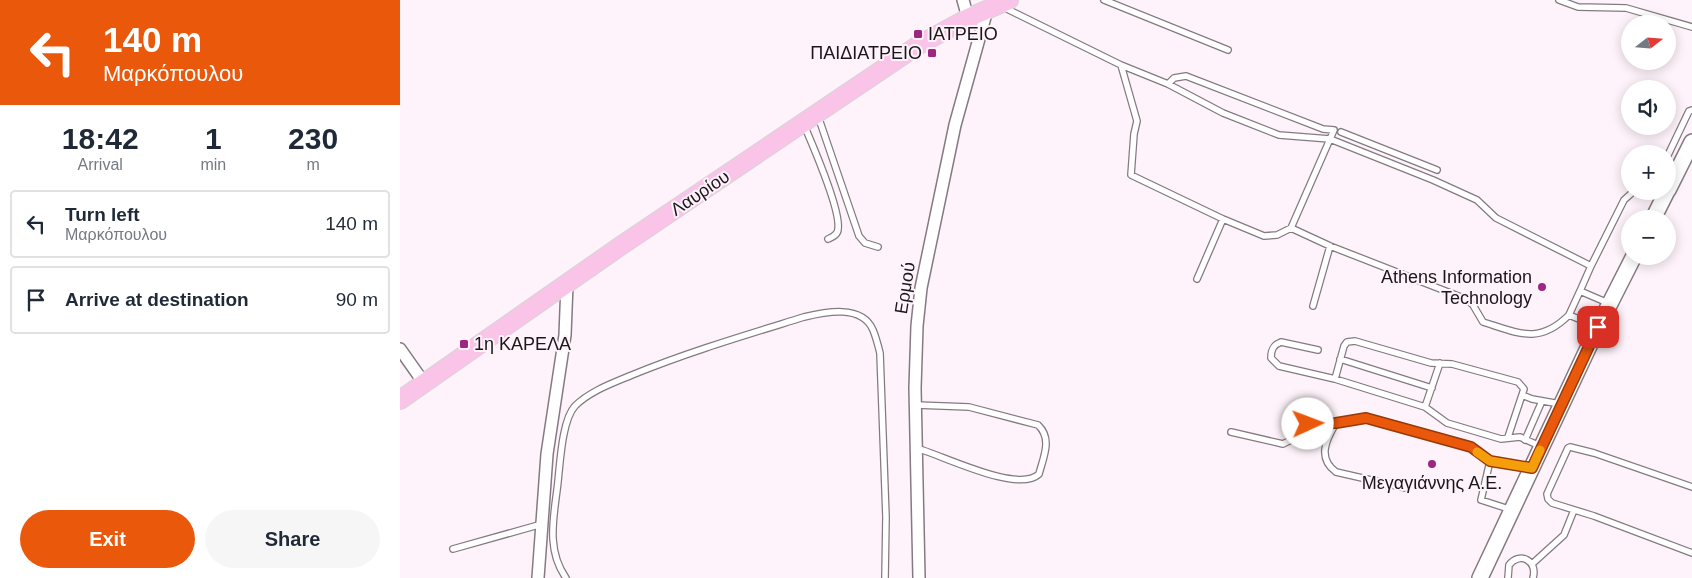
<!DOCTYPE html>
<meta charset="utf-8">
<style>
:root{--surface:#fff;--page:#f6f6f7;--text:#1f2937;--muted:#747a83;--line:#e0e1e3;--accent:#ea580c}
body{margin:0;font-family:Arial,sans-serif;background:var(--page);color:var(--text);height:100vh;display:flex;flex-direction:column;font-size:19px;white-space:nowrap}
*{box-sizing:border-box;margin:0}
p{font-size:16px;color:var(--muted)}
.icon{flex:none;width:28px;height:28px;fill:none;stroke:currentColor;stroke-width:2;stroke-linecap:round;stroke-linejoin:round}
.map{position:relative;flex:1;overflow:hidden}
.side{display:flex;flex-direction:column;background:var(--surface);width:400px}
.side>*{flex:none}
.guide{background:#ea580c;color:#fff;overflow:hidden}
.needle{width:32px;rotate:73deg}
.buttons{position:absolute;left:1221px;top:15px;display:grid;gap:10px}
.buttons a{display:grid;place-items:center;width:55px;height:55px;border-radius:50%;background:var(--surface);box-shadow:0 2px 12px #0003;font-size:25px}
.pin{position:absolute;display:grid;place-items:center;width:42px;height:42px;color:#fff;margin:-21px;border-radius:10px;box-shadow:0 2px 8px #0006}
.me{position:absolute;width:55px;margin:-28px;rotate:88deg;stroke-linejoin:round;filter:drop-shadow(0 0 4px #0008)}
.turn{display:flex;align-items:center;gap:18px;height:105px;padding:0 20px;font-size:22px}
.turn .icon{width:65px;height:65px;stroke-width:2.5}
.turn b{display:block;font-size:35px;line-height:42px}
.eta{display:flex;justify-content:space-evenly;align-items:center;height:85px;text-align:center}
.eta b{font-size:30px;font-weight:600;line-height:35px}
.primary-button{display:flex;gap:10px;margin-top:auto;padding:10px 20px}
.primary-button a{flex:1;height:58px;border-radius:30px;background:var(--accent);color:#fff;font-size:20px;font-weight:600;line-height:58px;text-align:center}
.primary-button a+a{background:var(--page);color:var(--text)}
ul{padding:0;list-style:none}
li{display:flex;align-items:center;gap:15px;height:68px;margin:0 10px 8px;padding:0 10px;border:2px solid var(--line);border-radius:5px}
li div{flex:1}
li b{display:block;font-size:19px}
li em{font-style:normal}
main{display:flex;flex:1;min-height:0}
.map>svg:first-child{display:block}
</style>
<main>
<section class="side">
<div class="guide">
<div class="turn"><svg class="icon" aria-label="left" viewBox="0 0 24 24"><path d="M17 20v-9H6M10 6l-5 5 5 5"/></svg><div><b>140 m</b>Μαρκόπουλου</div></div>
</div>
<div class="eta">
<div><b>18:42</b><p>Arrival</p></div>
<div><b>1</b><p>min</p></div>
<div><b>230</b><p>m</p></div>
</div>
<ul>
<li><svg class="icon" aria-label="left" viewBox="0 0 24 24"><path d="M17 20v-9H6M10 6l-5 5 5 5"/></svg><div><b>Turn left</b><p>Μαρκόπουλου</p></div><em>140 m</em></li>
<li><svg class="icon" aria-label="arrive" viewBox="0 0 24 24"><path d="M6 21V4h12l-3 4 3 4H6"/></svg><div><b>Arrive at destination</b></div><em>90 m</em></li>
</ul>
<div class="primary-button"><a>Exit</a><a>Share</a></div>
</section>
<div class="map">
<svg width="1292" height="578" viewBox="0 0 1292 578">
<rect width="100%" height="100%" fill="#fef3fa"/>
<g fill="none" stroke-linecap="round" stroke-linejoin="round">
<g stroke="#847a80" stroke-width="8">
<path id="lane" d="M 704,0 L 828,50
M 1159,0 L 1178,7 L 1226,8 L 1292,27
M 603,7 L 721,65 L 768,84 L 823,113 L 879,135 L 930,139 L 1033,180 L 1077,200 L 1096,218 L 1191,266 L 1180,291 L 1208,303
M 721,65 L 737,121 L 734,134 L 731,175 L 823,219 L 864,236 L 877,235 L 891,228
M 768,84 L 774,78 L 786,76 L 923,129 L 934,130 L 891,228 L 930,246 L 1066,299 L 1073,305 L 1083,322 C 1118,333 1139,345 1169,315 L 1196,326
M 418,116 L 459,236 L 465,243 L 478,247
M 404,125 C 413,146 441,210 438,229 C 438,235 432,237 428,239
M 941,132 L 1037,170
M 1268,155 L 1289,111 L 1292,110
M 1191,266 L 1224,200 L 1234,191
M 797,279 L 823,219
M 913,306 L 930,246
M 1169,315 L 1180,291
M 918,350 L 881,342 C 873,345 871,350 871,358 L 879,366 L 935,379
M 940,359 L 1032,388
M 516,405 L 569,407 L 638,425 C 653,439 643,458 639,474 C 618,494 542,455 516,448
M 1025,407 L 1040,363
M 936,423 C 926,440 917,458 936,472 L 1006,488
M 831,432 L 883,444 L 891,440 L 908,425 L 936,423 L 966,418 L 1071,447 L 1090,461 L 1129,468
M 1108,437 L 1122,395
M 1125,440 L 1142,401
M 1142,447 L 1120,437 L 1101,439 L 1047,423 L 1025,407 L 935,379 L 944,346 L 947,342 L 955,341 L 1031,363 L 1052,364 L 1118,382 L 1124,389 L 1122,395 L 1132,399 L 1160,404
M 1090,461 L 1081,500 L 1112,510
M 1292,487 L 1194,453 L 1170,447 L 1168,448 L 1147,494 L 1148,499 L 1152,503 L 1194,516 L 1292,553
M 53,549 L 142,524
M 1132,564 L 1164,535 L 1174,510
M 166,578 C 147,551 153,521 157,490 C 160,469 161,421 175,406 C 190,391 213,383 232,375 C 288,352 346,335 404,317 C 425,312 462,304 473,330 C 476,337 478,345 480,353 L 486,517 L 485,578
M 1108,578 L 1109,565 C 1120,551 1138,561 1133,578"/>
</g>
<g stroke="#847a80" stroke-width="14">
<path id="street" d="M 563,0 L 568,18
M 0,349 L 24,383
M 138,578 L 147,454 L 165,335 L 167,284
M 519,578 L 515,388 L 517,326 L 521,288 L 555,125 L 587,10"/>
</g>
<g stroke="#847a80" stroke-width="18">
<path id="secondary" d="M 1268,190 L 1292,142
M 1253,219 L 1267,191
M 1080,578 L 1198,327 L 1234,256"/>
</g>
<g stroke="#d6d5d6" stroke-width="20">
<path id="primary" d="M 0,400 L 219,247 L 517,46 L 568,18 L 609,0"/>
</g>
<use href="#lane" stroke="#fff" stroke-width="5.5"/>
<use href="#street" stroke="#fff" stroke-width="11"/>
<use href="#secondary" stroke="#fff" stroke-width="15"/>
<use href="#primary" stroke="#fac4e8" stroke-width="18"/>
</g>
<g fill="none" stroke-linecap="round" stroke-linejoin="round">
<g stroke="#983908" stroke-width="12">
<path id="route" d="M 908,424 L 936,423 L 966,418 L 1071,447 L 1090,461 L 1132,468 L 1198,327"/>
</g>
<use href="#route" stroke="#ea580c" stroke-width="9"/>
<path stroke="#f59e0b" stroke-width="9" d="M 1077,452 L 1090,461 L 1132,468 L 1140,450"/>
</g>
<g fill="#9d2680" stroke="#fef3fa" stroke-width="2">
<rect x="513" y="29" width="10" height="10" rx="2.5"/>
<rect x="527" y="48" width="10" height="10" rx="2.5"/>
<circle cx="1142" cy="287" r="5"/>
<rect x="59" y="339" width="10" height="10" rx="2.5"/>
<circle cx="1032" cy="464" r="5"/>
</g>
<g text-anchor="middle" stroke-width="4" stroke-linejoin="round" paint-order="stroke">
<g font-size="18" fill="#1a1619" stroke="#fef3fa" text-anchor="start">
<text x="528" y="40">ΙΑΤΡΕΙΟ</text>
<text x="522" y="59" text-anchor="end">ΠΑΙΔΙΑΤΡΕΙΟ</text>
<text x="1132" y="283" text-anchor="end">Athens Information<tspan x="1132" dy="21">Technology</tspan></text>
<text x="74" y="350">1η ΚΑΡΕΛΑ</text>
<text x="1032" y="489" text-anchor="middle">Μεγαγιάννης Α.Ε.</text>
</g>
<g font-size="18" fill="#1a1619" stroke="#fef3fa">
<text transform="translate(300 193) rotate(-34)" y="6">Λαυρίου</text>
<text transform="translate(505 288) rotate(-81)" y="6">Ερμού</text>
</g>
</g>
</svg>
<div class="buttons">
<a><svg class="needle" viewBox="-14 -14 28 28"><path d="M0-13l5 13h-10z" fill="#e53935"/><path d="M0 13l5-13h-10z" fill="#747a83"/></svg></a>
<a><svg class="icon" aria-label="sound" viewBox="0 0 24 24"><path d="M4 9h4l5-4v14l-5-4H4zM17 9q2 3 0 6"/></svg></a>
<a>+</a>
<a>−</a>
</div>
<div class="pin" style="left:1198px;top:327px;background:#d93025"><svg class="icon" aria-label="arrive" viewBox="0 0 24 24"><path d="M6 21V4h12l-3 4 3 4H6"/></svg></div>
<svg class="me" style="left:908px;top:424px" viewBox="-20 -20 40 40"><circle r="19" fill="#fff"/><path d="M0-13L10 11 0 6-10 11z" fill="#ea580c"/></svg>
</div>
</main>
